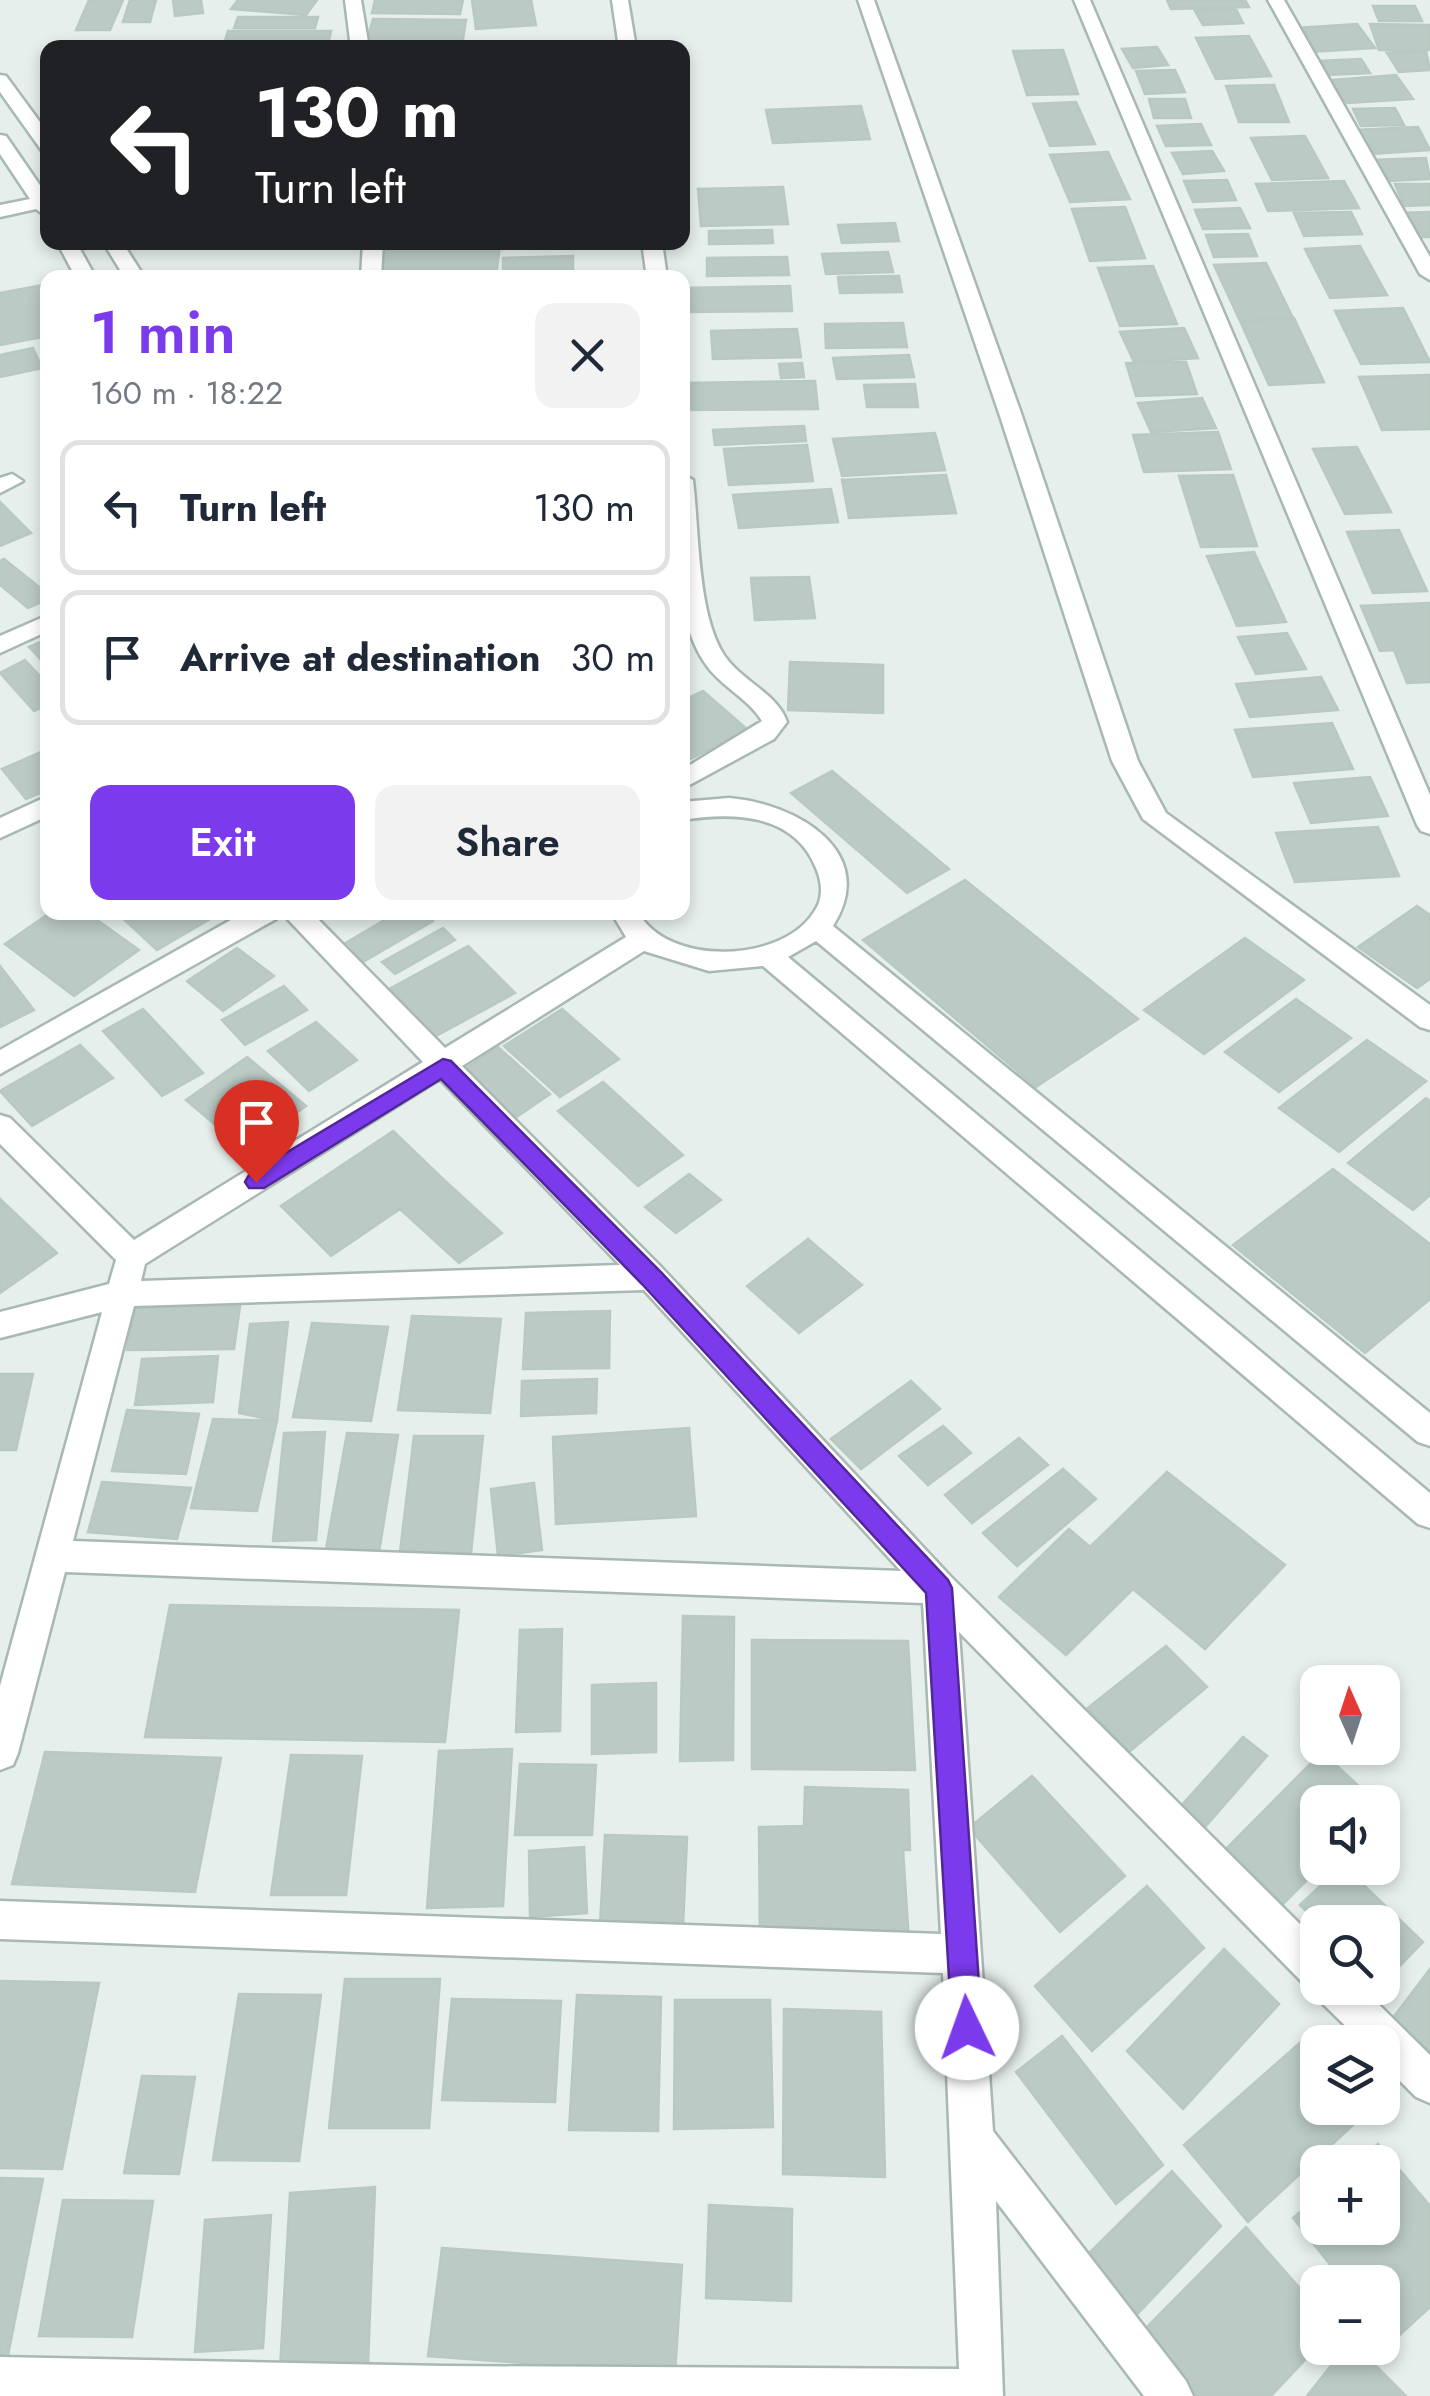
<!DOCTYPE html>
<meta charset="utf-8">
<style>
:root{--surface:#fff;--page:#f2f2f3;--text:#1f2937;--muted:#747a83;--line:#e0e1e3;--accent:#7c3aed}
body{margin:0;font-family:Jost,sans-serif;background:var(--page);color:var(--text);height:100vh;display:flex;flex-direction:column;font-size:38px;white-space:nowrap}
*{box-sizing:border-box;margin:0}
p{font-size:32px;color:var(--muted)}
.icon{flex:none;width:55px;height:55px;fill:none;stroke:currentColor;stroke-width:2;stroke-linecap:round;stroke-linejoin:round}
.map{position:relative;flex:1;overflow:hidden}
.drawer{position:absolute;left:40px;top:270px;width:650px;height:650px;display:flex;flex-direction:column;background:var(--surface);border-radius:20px;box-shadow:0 5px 15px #0003}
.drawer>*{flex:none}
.top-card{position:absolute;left:40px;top:40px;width:650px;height:210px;border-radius:20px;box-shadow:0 5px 15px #0003;background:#202124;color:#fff;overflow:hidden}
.needle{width:65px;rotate:357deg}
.tools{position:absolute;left:1300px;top:1665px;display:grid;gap:20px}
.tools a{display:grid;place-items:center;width:100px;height:100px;border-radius:20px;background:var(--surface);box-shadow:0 5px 15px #0003;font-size:50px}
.pin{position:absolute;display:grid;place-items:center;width:85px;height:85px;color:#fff;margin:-102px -42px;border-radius:50% 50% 50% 0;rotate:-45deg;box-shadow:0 0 10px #0007}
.pin .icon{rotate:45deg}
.me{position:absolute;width:110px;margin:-55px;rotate:357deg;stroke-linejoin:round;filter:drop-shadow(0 0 8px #0008)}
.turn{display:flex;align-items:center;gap:35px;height:210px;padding:0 50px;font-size:45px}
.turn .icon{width:130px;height:130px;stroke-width:2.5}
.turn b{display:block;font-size:70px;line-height:85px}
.round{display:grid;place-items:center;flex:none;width:105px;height:105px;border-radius:20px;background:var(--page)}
.headline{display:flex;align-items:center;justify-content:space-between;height:170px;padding:0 50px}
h1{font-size:60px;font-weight:600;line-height:75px;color:var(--accent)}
.primary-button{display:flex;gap:20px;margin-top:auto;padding:20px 50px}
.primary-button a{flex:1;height:115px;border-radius:20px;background:var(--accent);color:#fff;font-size:40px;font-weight:600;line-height:115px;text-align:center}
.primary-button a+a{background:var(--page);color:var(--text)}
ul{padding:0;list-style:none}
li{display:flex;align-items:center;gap:30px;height:135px;margin:0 20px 15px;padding:0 30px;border:5px solid var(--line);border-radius:20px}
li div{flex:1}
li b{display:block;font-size:38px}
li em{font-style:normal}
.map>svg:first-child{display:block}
</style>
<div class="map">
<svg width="1430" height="2396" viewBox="0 0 1430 2396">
<rect width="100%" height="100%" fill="#e6efeb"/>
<path fill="#bbcac4" stroke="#b8c9c2" stroke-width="2.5" d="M 89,0 L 123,0 L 110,30 L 76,30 Z
M 130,0 L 156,0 L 150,22 L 123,22 Z
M 173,0 L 201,0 L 203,13 L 175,16 Z
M 238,0 L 317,0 L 306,15 L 231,9 Z
M 375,0 L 463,0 L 460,14 L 372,13 Z
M 472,0 L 531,0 L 536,25 L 476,29 Z
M 1167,0 L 1245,0 L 1249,7 L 1171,9 Z
M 1373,6 L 1415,6 L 1422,21 L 1379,21 Z
M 1236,9 L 1243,23 L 1203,25 L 1195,11 Z
M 238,17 L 318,17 L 315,28 L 234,28 Z
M 373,19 L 466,20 L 462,45 L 366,44 Z
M 1357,24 L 1375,48 L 1311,52 L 1295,28 Z
M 1370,24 L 1430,25 L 1430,50 L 1379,50 Z
M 228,31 L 331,31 L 328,44 L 224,44 Z
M 1249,36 L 1271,76 L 1216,79 L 1196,38 Z
M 1157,47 L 1168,65 L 1133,68 L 1122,49 Z
M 1063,50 L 1078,94 L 1027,95 L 1013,51 Z
M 1426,51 L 1430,70 L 1399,72 L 1387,53 Z
M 1361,59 L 1370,73 L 1327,75 L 1319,61 Z
M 1175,70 L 1185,92 L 1145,94 L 1136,71 Z
M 1396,75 L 1413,99 L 1347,103 L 1331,80 Z
M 1274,85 L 1289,122 L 1239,122 L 1226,86 Z
M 1149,99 L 1185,99 L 1191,118 L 1154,118 Z
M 1076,102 L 1095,144 L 1050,146 L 1033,104 Z
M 861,106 L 870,139 L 773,143 L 766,110 Z
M 1395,108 L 1404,125 L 1361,126 L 1353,109 Z
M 1201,124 L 1211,145 L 1166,146 L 1157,126 Z
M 1418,127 L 1430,150 L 1371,154 L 1357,130 Z
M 1305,136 L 1328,178 L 1272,180 L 1251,138 Z
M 1212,151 L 1224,171 L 1183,174 L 1172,153 Z
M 1108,152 L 1130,199 L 1070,202 L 1050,155 Z
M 1426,158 L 1430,179 L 1386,181 L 1374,160 Z
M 1227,180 L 1236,200 L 1193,202 L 1184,181 Z
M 1344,181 L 1359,208 L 1268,211 L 1256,184 Z
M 1395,184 L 1430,184 L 1430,205 L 1404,206 Z
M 783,187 L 788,224 L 701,226 L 698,189 Z
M 1125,207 L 1145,258 L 1090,261 L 1072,209 Z
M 1240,208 L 1250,228 L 1203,229 L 1195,210 Z
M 1351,212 L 1362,234 L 1304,236 L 1294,213 Z
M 1430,212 L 1430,237 L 1417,237 L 1402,213 Z
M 895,223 L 899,241 L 842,243 L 838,225 Z
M 772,230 L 773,243 L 709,244 L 709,231 Z
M 1248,234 L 1257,256 L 1214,257 L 1206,235 Z
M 385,245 L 500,245 L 497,269 L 381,269 Z
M 1360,246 L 1387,295 L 1330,298 L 1305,249 Z
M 888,252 L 893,272 L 826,274 L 822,254 Z
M 573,256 L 573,270 L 503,272 L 503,258 Z
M 787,257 L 789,275 L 707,276 L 707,258 Z
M 1266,263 L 1293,318 L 1240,321 L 1214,265 Z
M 1153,266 L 1177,324 L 1120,326 L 1098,268 Z
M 899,276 L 902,292 L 840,293 L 838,277 Z
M 48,284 L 48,336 L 0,345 L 0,293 Z
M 790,286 L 792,311 L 682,312 L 682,288 Z
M 1403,308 L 1430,362 L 1361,364 L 1335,311 Z
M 1294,318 L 1324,382 L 1269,385 L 1240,321 Z
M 903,323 L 907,347 L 826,348 L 825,324 Z
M 1184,328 L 1198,358 L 1134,362 L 1120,332 Z
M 797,329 L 801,357 L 713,359 L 711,331 Z
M 33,348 L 42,368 L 0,377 L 0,355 Z
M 909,355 L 914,377 L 837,379 L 833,358 Z
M 1186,362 L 1197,394 L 1136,396 L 1126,363 Z
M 802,363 L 804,377 L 781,378 L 779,364 Z
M 1430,375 L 1430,429 L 1382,430 L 1359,377 Z
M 815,381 L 818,409 L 682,410 L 682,383 Z
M 915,384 L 918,407 L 867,407 L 864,385 Z
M 1202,398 L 1216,428 L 1151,432 L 1138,403 Z
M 804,426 L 806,441 L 715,445 L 713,430 Z
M 1218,432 L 1231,469 L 1144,472 L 1133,435 Z
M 935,433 L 945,470 L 842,476 L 833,439 Z
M 807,445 L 813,481 L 729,485 L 724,449 Z
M 1357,447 L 1391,512 L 1345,514 L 1313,449 Z
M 946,475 L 956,513 L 849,518 L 842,480 Z
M 1233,475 L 1257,546 L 1201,547 L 1179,476 Z
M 831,489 L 838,522 L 739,528 L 733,495 Z
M 0,502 L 31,533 L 0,546 Z
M 1399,530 L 1427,591 L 1373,593 L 1347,532 Z
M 1254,552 L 1286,622 L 1237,626 L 1207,556 Z
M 4,559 L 48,594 L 48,599 L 28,608 L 0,585 L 0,561 Z
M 809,577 L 815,618 L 755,620 L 751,578 Z
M 1430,603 L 1430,682 L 1407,683 L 1394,650 L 1380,651 L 1361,606 Z
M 1287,633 L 1306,669 L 1256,674 L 1238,637 Z
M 48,639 L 48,667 L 29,647 Z
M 25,660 L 48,685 L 48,705 L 34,711 L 0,673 Z
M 790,662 L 883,665 L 883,713 L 788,710 Z
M 1321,677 L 1338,710 L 1250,717 L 1236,684 Z
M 703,691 L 748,730 L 682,763 L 682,701 Z
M 1332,723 L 1353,769 L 1253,777 L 1235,730 Z
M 41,752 L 48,760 L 48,790 L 26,799 L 2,769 Z
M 832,771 L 949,869 L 907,893 L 791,793 Z
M 1370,777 L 1388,816 L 1311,823 L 1294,783 Z
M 1378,827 L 1399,876 L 1295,882 L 1276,833 Z
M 965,880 L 1138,1019 L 1036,1087 L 863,940 Z
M 1417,906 L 1430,915 L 1430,979 L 1417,988 L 1358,947 Z
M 51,912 L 86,912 L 139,950 L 74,996 L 5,944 Z
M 116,912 L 203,912 L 210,919 L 157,950 Z
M 398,912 L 423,912 L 433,921 L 363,962 L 344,944 Z
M 443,928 L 455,940 L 395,974 L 382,962 Z
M 1245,938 L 1304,980 L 1204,1054 L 1144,1010 Z
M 468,946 L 515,993 L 425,1042 L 380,994 Z
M 237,948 L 274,976 L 223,1011 L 187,981 Z
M 0,966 L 34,1010 L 0,1027 Z
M 284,986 L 307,1010 L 245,1045 L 222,1020 Z
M 1296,999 L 1351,1038 L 1279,1092 L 1225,1052 Z
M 143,1009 L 203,1073 L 162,1096 L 103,1031 Z
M 562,1009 L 619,1059 L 560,1097 L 504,1046 Z
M 316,1022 L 357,1060 L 309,1091 L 268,1051 Z
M 1367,1040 L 1426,1081 L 1339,1152 L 1279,1108 Z
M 80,1045 L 113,1078 L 32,1126 L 0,1091 Z
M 498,1047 L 550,1094 L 506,1124 L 454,1076 Z
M 247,1057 L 306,1106 L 245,1150 L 186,1100 Z
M 603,1082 L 683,1155 L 638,1186 L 558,1111 Z
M 1426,1098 L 1430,1101 L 1430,1195 L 1413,1210 L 1348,1163 Z
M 393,1131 L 443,1179 L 502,1233 L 459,1263 L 400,1209 L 331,1256 L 281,1206 Z
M 1333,1169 L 1430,1244 L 1430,1299 L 1365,1353 L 1233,1245 Z
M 689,1174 L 721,1200 L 676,1233 L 645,1207 Z
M 0,1199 L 57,1253 L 0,1293 Z
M 808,1239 L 862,1285 L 799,1333 L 747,1286 Z
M 240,1306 L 234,1349 L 127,1350 L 135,1307 Z
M 610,1311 L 609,1368 L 523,1369 L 526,1313 Z
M 412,1316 L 501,1319 L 490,1413 L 398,1410 Z
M 288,1322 L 277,1421 L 239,1413 L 250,1324 Z
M 312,1323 L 388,1327 L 371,1421 L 293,1417 Z
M 218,1356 L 213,1402 L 135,1405 L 142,1359 Z
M 0,1374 L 33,1374 L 16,1450 L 0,1450 Z
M 597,1379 L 596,1413 L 521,1416 L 522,1381 Z
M 911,1381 L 940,1409 L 861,1469 L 831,1439 Z
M 127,1410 L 199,1414 L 186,1474 L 112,1471 Z
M 213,1419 L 277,1421 L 257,1511 L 191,1508 Z
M 943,1426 L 971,1453 L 928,1485 L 899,1456 Z
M 689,1428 L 696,1516 L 556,1524 L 553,1437 Z
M 325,1432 L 316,1540 L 273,1541 L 284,1433 Z
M 347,1433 L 398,1435 L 379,1552 L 326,1549 Z
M 414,1436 L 483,1436 L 471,1553 L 400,1552 Z
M 1019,1438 L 1048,1465 L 972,1523 L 945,1495 Z
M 1063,1469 L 1096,1499 L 1017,1566 L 983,1533 Z
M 1167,1472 L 1285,1565 L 1205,1649 L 1133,1589 L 1066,1655 L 999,1597 L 1069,1529 L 1090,1547 Z
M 102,1482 L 191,1488 L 177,1539 L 88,1532 Z
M 534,1483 L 542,1550 L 498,1556 L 491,1489 Z
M 170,1605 L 459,1610 L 445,1742 L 145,1737 Z
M 683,1616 L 734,1617 L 733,1760 L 680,1761 Z
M 562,1629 L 560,1731 L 516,1732 L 520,1630 Z
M 752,1640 L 908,1641 L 915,1770 L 752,1769 Z
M 1166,1646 L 1207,1687 L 1129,1752 L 1088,1708 Z
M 656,1683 L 656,1752 L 592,1754 L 592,1685 Z
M 1243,1737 L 1267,1756 L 1205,1827 L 1181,1806 Z
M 512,1749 L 503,1906 L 427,1908 L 439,1751 Z
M 45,1752 L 221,1758 L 195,1892 L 12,1884 Z
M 1322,1752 L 1376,1802 L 1318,1802 L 1319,1868 L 1276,1911 L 1219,1856 Z
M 291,1755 L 362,1756 L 346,1895 L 271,1895 Z
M 520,1764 L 596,1765 L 592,1835 L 515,1835 Z
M 1032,1776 L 1125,1876 L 1060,1932 L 969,1828 Z
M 805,1787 L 908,1790 L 910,1850 L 903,1850 L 909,1942 L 760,1943 L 759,1827 L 804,1826 Z
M 605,1835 L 687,1837 L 683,1927 L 600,1925 Z
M 584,1847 L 587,1913 L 530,1917 L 529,1851 Z
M 1339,1868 L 1346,1868 L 1423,1942 L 1382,1984 L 1382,1922 L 1318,1922 L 1300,1905 Z
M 1147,1886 L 1204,1948 L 1092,2051 L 1035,1986 Z
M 1224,1949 L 1279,2004 L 1183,2109 L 1127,2051 Z
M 1430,1969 L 1430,2052 L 1392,2019 Z
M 345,1979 L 440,1979 L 429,2128 L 329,2128 Z
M 0,1981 L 99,1983 L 62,2169 L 0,2168 Z
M 239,1994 L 321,1995 L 299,2161 L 213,2160 Z
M 577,1995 L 661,1997 L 658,2131 L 569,2130 Z
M 452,1999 L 561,2001 L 555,2102 L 442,2100 Z
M 675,2000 L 770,2000 L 773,2127 L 674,2129 Z
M 784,2009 L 881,2012 L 885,2177 L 783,2174 Z
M 1062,2036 L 1163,2165 L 1116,2204 L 1016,2072 Z
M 1303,2040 L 1318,2057 L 1318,2108 L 1361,2108 L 1366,2113 L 1248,2222 L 1184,2145 Z
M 142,2076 L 195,2077 L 179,2174 L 124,2173 Z
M 1378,2144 L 1430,2206 L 1430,2307 L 1391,2343 L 1382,2331 L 1382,2282 L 1344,2282 L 1293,2218 L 1318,2197 L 1318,2228 L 1382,2228 L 1382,2162 L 1357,2162 Z
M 1172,2171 L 1221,2226 L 1124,2328 L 1074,2268 Z
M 0,2178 L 43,2179 L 7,2360 L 0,2360 Z
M 375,2187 L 368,2363 L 280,2370 L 290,2193 Z
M 63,2200 L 153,2201 L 132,2337 L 39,2336 Z
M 709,2205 L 792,2209 L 791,2301 L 706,2298 Z
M 271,2215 L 263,2348 L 195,2352 L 205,2220 Z
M 1246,2227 L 1318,2309 L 1318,2346 L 1271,2396 L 1180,2396 L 1134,2340 Z
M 442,2248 L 682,2265 L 675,2374 L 428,2356 Z
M 1345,2348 L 1358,2348 L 1406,2396 L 1307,2396 Z"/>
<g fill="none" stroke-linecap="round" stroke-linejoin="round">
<g stroke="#a8b8b2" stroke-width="5">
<path id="minor" d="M 345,0 L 361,0 L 369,48 L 351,48 Z
M 612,0 L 628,0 L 636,48 L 619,48 Z
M 858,0 L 874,0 L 1022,416 L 1138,761 L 1166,813 L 1430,1005 L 1430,1030 L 1420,1027 L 1143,819 L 1112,761 L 1000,416 Z
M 1074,0 L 1090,0 L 1430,795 L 1430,834 L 1421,831 L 1417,825 Z
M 1268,0 L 1284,0 L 1430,257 L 1430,280 L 1420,274 Z
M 0,75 L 6,76 L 48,133 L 48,152 L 42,151 L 0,92 Z
M 0,135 L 6,136 L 48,197 L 48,218 L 36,209 L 0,217 L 0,205 L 30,199 L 0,154 Z
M 57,242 L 76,242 L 96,278 L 76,278 Z
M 103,242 L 122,242 L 145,278 L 125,278 Z
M 363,242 L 383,242 L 381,278 L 361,278 Z
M 642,242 L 662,242 L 667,278 L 647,278 Z
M 12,474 L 23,481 L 0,493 L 0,478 Z
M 682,474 L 693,480 C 699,529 697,614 724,655 C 741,681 777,693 787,722 L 774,739 L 682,789 L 682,770 L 762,721 C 749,699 722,687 707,666 C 669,614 682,534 682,474 Z
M 48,615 L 48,631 L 0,653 L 0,636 Z
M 48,796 L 48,816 L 0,838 L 0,818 Z
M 729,798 C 793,803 881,850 833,926 L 1430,1413 L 1430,1446 L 1418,1442 L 816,941 L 788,957 L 1430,1493 L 1430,1528 L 1418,1524 L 763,966 L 709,971 L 644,951 L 462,1066 L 662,1268 L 951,1577 L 1318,1942 L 1318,1988 L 1362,1988 L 1430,2055 L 1430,2103 L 1416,2097 L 1382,2063 L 1382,2042 L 1362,2042 L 1321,2002 L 1316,1988 L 1304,1984 L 959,1632 L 993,2131 L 1186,2381 L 1193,2396 L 1144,2396 L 996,2201 L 1003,2396 L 0,2396 L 0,2357 L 444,2366 L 959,2369 L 943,1973 L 0,1939 L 0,1901 L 941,1934 L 923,1603 L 65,1572 L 18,1753 L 13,1765 L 0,1770 L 0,1686 L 102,1312 L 0,1338 L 0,1312 L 109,1284 L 116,1260 L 0,1144 L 0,1115 L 10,1118 L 134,1240 L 423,1062 L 281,912 L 311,912 L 445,1048 L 626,937 L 611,912 L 638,912 C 668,967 782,963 814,912 C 824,898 822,882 816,868 C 794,813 733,812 682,820 L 682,802 ZM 440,1079 L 620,1265 L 141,1281 L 145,1264 ZM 644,1290 L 901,1571 L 73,1541 L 134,1306 Z
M 245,912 L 280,912 L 276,919 L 0,1074 L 0,1050 Z"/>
</g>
<use href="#minor" fill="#fff" fill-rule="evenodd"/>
</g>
<path fill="#7c3aed" stroke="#51269a" stroke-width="2.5" d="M 443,1059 L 451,1061 L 659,1270 L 948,1580 L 952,1588 L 982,2028 L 978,2038 L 967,2042 L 957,2038 L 952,2028 L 926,1593 L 642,1284 L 441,1079 L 264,1188 L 249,1188 L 245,1182 L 249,1175 Z"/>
</svg>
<div class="tools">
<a><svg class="needle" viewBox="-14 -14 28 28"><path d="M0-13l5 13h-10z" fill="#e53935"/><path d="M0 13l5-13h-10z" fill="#747a83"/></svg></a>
<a><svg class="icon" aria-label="sound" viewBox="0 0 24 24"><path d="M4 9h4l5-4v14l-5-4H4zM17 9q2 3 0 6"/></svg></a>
<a><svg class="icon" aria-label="search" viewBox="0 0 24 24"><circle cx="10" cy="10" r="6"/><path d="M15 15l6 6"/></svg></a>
<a><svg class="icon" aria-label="layers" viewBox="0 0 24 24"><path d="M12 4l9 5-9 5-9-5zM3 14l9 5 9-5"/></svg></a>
<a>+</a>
<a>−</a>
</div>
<div class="pin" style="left:256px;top:1182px;background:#d93025"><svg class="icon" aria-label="arrive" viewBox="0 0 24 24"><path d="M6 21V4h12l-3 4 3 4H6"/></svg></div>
<svg class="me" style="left:967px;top:2028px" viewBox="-20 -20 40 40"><circle r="19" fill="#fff"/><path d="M0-13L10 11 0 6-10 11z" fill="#7c3aed"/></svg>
<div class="top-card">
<div class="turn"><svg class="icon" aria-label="left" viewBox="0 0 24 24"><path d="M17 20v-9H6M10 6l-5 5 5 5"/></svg><div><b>130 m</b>Turn left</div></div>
</div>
<section class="drawer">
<div class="headline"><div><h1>1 min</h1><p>160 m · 18:22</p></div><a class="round"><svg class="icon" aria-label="close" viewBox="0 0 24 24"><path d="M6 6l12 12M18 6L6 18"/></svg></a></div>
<ul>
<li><svg class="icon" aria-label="left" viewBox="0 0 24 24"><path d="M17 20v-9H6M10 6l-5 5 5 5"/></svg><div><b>Turn left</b></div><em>130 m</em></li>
<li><svg class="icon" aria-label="arrive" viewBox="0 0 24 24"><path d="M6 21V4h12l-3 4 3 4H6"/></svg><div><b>Arrive at destination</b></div><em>30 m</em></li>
</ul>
<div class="primary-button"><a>Exit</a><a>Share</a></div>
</section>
</div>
